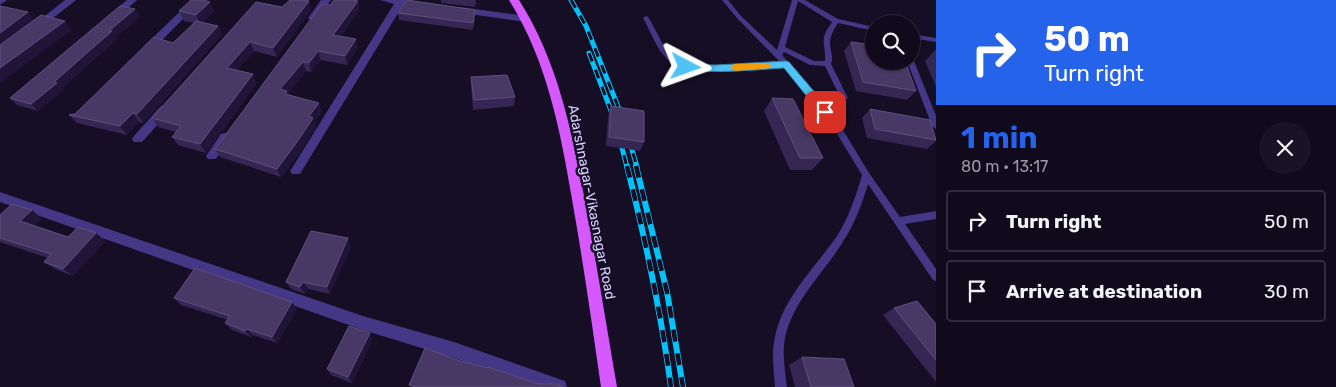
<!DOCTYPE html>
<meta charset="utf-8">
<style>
:root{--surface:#100a1c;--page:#191325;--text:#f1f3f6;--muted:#9c9aa3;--line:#302b3b;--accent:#2563eb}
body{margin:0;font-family:Rubik,sans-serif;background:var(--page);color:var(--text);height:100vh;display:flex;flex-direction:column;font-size:19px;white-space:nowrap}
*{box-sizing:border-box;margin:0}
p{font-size:16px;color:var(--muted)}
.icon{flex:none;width:28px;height:28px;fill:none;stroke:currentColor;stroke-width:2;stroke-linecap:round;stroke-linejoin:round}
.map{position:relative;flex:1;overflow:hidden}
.sheet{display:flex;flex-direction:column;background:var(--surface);width:400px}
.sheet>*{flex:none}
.guide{background:#2563eb;color:#fff;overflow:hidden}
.tools{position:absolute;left:865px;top:15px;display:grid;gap:10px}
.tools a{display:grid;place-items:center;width:55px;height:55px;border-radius:50%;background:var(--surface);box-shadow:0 1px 4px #0004,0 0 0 1px var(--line);font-size:25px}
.pin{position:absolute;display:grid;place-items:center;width:42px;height:42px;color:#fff;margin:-21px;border-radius:10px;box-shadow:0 2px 8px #0006}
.me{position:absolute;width:55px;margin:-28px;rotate:94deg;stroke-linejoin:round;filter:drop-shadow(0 0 4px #0008)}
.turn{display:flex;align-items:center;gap:18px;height:105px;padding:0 25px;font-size:22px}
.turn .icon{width:65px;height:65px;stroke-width:2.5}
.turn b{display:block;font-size:35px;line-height:42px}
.round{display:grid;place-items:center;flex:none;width:52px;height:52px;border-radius:26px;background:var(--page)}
.overview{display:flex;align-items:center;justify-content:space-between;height:85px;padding:0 25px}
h1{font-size:30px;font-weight:700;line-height:38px;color:var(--accent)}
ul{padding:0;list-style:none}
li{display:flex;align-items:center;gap:15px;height:62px;margin:0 10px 8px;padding:0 15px;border:2px solid var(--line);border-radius:5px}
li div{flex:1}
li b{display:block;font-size:19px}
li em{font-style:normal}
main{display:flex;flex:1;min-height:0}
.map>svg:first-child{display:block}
</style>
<main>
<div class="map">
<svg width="936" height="387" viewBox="0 0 936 387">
<rect width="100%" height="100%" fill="#150e25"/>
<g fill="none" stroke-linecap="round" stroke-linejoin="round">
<path fill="#443785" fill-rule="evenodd" d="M 722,0 L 728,0 L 741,16 L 777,50 L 792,0 L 805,0 L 838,19 L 874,27 L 874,31 L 838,23 C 834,29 830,36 830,43 C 830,51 834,57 831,64 L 848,98 L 830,112 L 837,120 L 869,173 L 900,217 L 936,211 L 936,219 L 905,224 L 936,269 L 936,281 L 933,280 L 868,184 C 862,204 855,223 844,240 C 825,272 793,300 785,338 C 782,354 785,371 787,387 L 775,387 C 774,371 771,353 775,337 C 783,297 815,268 837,236 C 849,217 856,196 862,175 L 831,124 L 784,67 C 756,69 691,79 669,61 C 657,51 651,32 643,18 L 646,16 L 648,17 C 656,29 662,46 673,57 C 691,74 756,65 780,62 L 737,18 ZM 798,1 L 832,22 C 818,42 826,41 825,61 L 814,61 L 785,47 ZM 784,52 L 810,65 L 825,66 L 840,97 L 826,107 L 782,55 Z
M 911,34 L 936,38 L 936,42 L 911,38 Z
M 911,59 L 914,61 L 936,116 L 936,129 L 932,126 L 907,61 L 911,61 Z"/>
<path fill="#443785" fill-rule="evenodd" d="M 0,0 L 7,0 L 0,5 Z
M 65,0 L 76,0 L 38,30 L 32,30 L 32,26 Z
M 127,0 L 137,0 L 114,20 L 108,20 L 108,16 Z
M 192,0 L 202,0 L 151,51 L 143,51 L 143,47 Z
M 321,0 L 331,0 L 316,20 L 310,20 L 308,18 Z
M 380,0 L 405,0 L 412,3 L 407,6 L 403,5 L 300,174 L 292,174 L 290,171 L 292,168 L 394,4 Z
M 459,7 L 526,16 L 531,19 L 526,22 L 456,12 L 456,8 Z
M 165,105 L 170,109 L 169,112 L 142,142 L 134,142 L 132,139 L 134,136 L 161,106 Z
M 225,133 L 229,134 L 231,137 L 229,140 L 216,159 L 208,159 L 206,156 L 208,153 L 221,134 Z
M 0,192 L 363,316 L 454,342 L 559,379 L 565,381 L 567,387 L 537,387 L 454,358 L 363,330 L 0,202 Z"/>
<path fill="#d658ff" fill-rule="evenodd" d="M 509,0 L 519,0 C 557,60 571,127 584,196 C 596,260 606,323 617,387 L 601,387 C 592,324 583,261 572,199 C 560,129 547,61 509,0 Z"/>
<g stroke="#00c3fc" stroke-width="5">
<path id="rail-far1" d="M 571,0 L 586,26 L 623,119
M 589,53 L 615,121 L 627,167
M 628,136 L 637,167"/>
</g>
<g stroke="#00c3fc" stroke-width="6">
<path id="rail" d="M 627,166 C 645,238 661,312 671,387
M 636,166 L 667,292 L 683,387"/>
</g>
<use href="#rail-far1" stroke="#150e25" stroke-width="3" stroke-dasharray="9" stroke-linecap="butt"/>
<use href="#rail" stroke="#150e25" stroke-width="4.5" stroke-dasharray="12" stroke-linecap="butt"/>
</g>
<path fill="#352653" d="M 441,0 L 476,0 L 475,7 L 441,3 Z
M 309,1 L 311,10 L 277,57 L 254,51 L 237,70 L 257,83 L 206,153 L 178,145 L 172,137 L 176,132 L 158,127 L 152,118 L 282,7 Z
M 358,1 L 359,10 L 341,36 L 358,47 L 347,65 L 321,60 L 311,72 L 306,71 L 288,93 L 288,94 L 322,111 L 314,122 L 316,126 L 301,151 L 281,177 L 220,157 L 215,149 L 330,5 Z
M 135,9 L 140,17 L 116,37 L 117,39 L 62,88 L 63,90 L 38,111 L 17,105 L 10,98 Z
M 179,11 L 214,11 L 202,23 L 218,26 L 222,35 L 143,123 L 139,122 L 127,135 L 77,123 L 69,115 L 75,114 L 173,43 L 194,23 L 184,21 Z
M 398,13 L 475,17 L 473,30 L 399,20 Z
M 851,42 L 916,91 L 907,100 L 856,91 L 844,51 Z
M 936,49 L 936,87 L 925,61 Z
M 471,77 L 515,97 L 514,106 L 473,110 L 471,86 Z
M 772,98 L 823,158 L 812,170 L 790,170 L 764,111 Z
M 611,106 L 644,142 L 640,151 L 606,146 L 608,115 Z
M 870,109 L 936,138 L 936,141 L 927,149 L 867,138 L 862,118 Z
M 0,215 L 42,219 L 34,226 L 68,237 L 96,233 L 105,241 L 73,276 L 55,269 L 44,262 L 48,258 L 0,242 Z
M 351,246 L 330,294 L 308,289 L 305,294 L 291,289 L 286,282 Z
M 174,298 L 297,309 L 277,343 L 253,335 L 251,337 L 232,330 L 225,323 L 228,320 L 181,305 Z
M 894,308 L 936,324 L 936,382 L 883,315 Z
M 372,340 L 352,383 L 331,375 L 327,369 Z
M 802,357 L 854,387 L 795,387 L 789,365 Z"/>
<path fill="#201539" d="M 309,1 L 311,10 L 277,57 L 273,48 Z
M 358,1 L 359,10 L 335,44 L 333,35 Z
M 210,2 L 214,11 L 201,24 L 196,15 Z
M 135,9 L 140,17 L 116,37 L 117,39 L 62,88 L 63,90 L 38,111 L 31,104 L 109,31 Z
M 28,12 L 35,21 L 0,48 L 0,33 Z
M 65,21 L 72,30 L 0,83 L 0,68 Z
M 218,26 L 222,35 L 143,123 L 137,114 Z
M 356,39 L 358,47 L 347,65 L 345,56 Z
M 250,42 L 254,51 L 231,77 L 227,68 Z
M 318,51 L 321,60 L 311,72 L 309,63 Z
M 303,62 L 306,71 L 288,93 L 290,100 L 280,89 Z
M 253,74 L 257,83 L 206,153 L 200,144 Z
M 319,103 L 322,111 L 314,122 L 316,126 L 301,151 L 281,177 L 277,169 L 309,116 Z
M 133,113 L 139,122 L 127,135 L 120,126 Z
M 32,210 L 42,219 L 30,229 L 20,221 Z
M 96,233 L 105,241 L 73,276 L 63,269 Z
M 348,238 L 351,246 L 330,294 L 327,287 Z
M 303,282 L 308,289 L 305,294 L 300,287 Z
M 292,302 L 297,309 L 277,343 L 272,337 Z
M 247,329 L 253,335 L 251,337 L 245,331 Z
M 370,333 L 372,340 L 352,383 L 348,377 Z"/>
<path fill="#473865" stroke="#5e507e" d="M 191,0 L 203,0 L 210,2 L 196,15 L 179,11 Z
M 290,0 L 303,0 L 309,1 L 273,48 L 250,42 L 227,68 L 253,74 L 200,144 L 172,137 L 181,126 L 152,118 L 256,2 L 282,7 Z
M 334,0 L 351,0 L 358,1 L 333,35 L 356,39 L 345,56 L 318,51 L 309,63 L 303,62 L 280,89 L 287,91 L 285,94 L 319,103 L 309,116 L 313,118 L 297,142 L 277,169 L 215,149 L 322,4 L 330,5 Z
M 407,0 L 475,10 L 473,23 L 398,13 Z
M 0,6 L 28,12 L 0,33 Z
M 120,6 L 135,9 L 109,31 L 112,31 L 54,82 L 57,83 L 31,104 L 10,98 Z
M 41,15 L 65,21 L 0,68 L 0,45 Z
M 196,21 L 218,26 L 137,114 L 133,113 L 120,126 L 69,115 L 75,114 L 154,37 L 173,43 Z
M 851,42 L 874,45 L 874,61 L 905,61 L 916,91 L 863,82 Z
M 507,75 L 515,97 L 474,100 L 471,77 Z
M 772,98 L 793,99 L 823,158 L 800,158 Z
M 611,106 L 644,111 L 644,142 L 609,137 Z
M 870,109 L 930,120 L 936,140 L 875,129 Z
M 12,204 L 32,210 L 20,221 L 68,237 L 78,227 L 96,233 L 63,269 L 44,262 L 51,254 L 0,238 L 0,215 Z
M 311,231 L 348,238 L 327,287 L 303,282 L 300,287 L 286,282 Z
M 195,268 L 292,302 L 272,337 L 247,329 L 245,331 L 225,323 L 230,316 L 174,298 Z
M 917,301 L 936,324 L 936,360 L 894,308 Z
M 349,326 L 370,333 L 348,377 L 327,369 Z
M 425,348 L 460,361 L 488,368 L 488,367 L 538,384 L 556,384 L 563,387 L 415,387 L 409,385 Z
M 802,357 L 844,359 L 854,387 L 811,387 Z"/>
<path fill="#4fc3f7" stroke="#337fa1" d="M 786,61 L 789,62 L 829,109 L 829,114 L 821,114 L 784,68 C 766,69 692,76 681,67 L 686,64 L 716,65 Z"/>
<path fill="#f59e0b" d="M 767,63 L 772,66 L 770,68 L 735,71 L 730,67 L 735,64 Z"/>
<g text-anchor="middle" stroke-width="5" stroke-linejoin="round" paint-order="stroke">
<g font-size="14" fill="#dcd1ff" stroke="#150e25">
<text transform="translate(592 202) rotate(79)" y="5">Adarshnagar-Vikasnagar Road</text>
</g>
</g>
</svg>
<div class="tools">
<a><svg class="icon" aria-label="search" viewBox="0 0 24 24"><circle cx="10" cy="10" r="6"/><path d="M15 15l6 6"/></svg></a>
</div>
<div class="pin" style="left:825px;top:112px;background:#d93025"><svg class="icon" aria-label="arrive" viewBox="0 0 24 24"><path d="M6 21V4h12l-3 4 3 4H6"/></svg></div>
<svg class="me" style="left:686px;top:67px" viewBox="-20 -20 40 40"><path d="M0-17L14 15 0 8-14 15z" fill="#4fc3f7" stroke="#fff" stroke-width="4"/></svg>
</div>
<section class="sheet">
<div class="guide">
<div class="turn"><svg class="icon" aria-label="right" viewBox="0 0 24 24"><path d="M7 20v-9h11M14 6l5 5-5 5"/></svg><div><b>50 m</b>Turn right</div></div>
</div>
<div class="overview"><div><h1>1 min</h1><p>80 m · 13:17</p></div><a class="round"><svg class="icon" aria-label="close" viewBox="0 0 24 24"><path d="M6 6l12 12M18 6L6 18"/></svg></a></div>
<ul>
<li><svg class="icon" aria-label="right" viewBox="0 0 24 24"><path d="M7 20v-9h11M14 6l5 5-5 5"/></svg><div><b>Turn right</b></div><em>50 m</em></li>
<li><svg class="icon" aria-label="arrive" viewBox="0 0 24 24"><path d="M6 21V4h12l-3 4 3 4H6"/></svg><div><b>Arrive at destination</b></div><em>30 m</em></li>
</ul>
</section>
</main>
